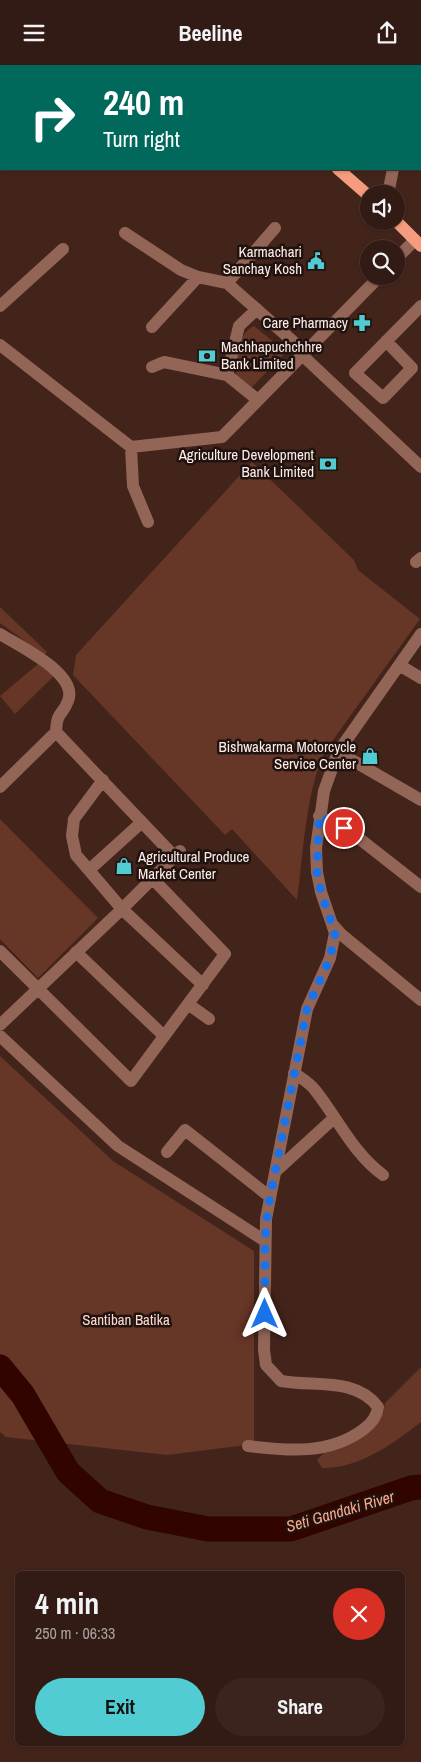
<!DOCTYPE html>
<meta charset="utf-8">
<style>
:root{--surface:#321b14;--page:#3a241d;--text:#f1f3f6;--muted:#a8a1a0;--line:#4d3934;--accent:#51ccd3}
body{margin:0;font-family:"Archivo Narrow",sans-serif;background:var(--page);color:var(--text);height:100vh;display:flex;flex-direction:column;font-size:19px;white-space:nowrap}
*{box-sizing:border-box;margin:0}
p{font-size:16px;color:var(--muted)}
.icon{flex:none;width:28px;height:28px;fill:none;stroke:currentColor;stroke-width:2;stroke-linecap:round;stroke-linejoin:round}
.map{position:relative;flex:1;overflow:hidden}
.details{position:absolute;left:15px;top:1506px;width:390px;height:175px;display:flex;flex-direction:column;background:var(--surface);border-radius:8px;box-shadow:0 1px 4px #0004,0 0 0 1px var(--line)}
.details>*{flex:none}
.banner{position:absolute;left:0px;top:0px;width:421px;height:105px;box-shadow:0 1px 4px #0004,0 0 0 1px var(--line);background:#00695c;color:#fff;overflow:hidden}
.tools{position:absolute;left:360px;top:120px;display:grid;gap:10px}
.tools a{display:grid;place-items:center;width:45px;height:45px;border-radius:50%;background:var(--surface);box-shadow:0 1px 4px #0004,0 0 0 1px var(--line);font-size:25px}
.pin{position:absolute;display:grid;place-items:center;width:42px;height:42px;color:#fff;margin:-21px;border:2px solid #fff;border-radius:50%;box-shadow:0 1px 5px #0007}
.me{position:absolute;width:55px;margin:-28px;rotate:0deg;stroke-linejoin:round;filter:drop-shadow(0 0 4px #0008)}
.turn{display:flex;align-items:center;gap:18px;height:105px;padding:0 20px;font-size:22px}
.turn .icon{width:65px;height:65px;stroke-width:2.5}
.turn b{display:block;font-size:35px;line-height:42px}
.round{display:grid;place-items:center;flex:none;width:52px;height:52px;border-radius:26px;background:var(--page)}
.overview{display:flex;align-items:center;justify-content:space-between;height:85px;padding:0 20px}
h1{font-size:30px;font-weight:800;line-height:38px}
.action{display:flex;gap:10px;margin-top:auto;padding:10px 20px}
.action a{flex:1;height:58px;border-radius:30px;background:var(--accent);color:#111;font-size:20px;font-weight:800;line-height:58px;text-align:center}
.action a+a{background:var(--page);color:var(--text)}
header{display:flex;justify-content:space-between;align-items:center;height:65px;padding:0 20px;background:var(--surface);font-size:22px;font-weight:800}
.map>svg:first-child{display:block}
</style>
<header><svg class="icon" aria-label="menu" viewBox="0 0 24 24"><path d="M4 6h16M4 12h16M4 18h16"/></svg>Beeline<svg class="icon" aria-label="share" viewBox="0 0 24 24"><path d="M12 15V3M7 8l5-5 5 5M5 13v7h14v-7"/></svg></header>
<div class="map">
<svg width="421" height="1697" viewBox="0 0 421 1697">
<rect width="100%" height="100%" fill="#43241b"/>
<path fill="#663627" d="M 254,261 L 286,287 L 251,323 L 236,310 C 234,294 239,267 254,261 Z
M 252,397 L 354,495 L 358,505 L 420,554 L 328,682 C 306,717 303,793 297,835 L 232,764 L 225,770 L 73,610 L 76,590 Z
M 0,542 L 47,587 L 44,590 L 0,558 Z
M 38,599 L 54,611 L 15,649 L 0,631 Z
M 0,754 L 98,853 L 38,913 L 0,874 Z
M 0,991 L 113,1096 L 254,1186 L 254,1379 L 167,1390 L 6,1372 L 0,1367 Z
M 421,1302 L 421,1357 C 393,1379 358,1404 322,1403 L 317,1395 L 324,1388 L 355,1377 L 378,1358 L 383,1348 L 385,1338 Z"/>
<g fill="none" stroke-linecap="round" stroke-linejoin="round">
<path stroke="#310400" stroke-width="25" d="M 0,1302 L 23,1330 L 68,1407 L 100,1436 L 147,1452 L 208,1464 L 291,1464 L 411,1423 L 421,1422"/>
<path stroke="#926557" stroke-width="12" d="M 246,1 L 247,0
M 416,1 L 417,0
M 388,129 L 393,104
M 125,168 L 181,205 L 198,212 L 227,218 L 305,287
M 396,194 L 415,175
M 227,218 L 275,163
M 0,241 L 63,184
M 257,244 L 239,261 L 227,310 L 258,335
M 152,262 L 198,212
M 386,276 L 412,303 L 383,333 L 355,308 L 421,241
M 0,280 L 131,382 L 222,372 L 380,211
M 302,290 L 421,402
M 152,302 L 164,297 L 227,310
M 131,382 L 133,421 L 148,457
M 416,497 L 421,493
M 0,569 C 19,581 79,609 68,636 C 62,652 57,645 56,667
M 399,600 L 421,613
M 338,687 L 421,735
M 103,715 L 74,754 L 72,771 L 76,790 L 122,844 L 203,920
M 0,722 L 56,667 L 174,791
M 319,751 L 356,771 L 421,822
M 89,805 L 142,757
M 333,860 L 342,870 L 421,935
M 0,886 L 131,1016 L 225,889 L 152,813
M 76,887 L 164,971
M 188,939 L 209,954
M 0,960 L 122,844 L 180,786
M 0,971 L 118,1081 L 265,1176
M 294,1008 C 301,1013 310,1018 315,1025 C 338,1054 353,1088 383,1110
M 167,1087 L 185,1065 L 270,1132
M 276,1106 L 333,1054
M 248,1381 C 288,1386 330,1390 364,1364 C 372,1358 377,1352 378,1342 C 356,1312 314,1322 281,1316 L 266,1300 L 264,1285 L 266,1154 L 307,944 L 330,893 L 335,868 L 321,827 L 317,807 L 316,783 L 324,726 L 338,687 L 421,569"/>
<path stroke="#f59b7e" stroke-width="12" d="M 217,0 L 218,1
M 338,104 L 369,131
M 396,156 L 421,181"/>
</g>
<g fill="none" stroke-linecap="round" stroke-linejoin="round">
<path stroke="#1a73e8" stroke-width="9" stroke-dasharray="0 16.2" d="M 265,1249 L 265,1176 L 268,1143 L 307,944 L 330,893 L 335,868 L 321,827 L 317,807 L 319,751 L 344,763"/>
</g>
<defs>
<g id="civic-bare" transform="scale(1.35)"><path d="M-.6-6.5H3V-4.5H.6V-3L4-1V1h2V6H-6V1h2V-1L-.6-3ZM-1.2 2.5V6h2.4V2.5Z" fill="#51ccd3" stroke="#20120e" stroke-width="2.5" paint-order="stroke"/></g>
<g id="pharmacy-bare" transform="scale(1.35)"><path d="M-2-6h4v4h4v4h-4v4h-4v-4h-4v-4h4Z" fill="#51ccd3" stroke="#20120e" stroke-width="2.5" paint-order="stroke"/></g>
<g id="bank-bare" transform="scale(1.35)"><path d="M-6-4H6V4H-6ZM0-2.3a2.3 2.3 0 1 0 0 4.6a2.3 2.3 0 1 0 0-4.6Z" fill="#51ccd3" stroke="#20120e" stroke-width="2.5" paint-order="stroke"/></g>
<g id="shop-bare" transform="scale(1.35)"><path d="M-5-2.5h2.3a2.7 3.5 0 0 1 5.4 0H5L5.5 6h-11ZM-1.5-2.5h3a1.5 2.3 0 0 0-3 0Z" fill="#51ccd3" stroke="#20120e" stroke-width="2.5" paint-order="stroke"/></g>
</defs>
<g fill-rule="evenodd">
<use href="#civic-bare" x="316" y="196"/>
<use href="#pharmacy-bare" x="362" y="258"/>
<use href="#bank-bare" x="207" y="291"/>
<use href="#bank-bare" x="328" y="399"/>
<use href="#shop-bare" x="370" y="691"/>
<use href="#shop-bare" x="124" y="801"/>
</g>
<g text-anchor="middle" stroke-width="5" stroke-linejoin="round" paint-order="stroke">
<g font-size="15" fill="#feede8" stroke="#20120e" text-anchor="end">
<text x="302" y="192">Karmachari<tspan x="302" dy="17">Sanchay Kosh</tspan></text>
<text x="348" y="263">Care Pharmacy</text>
<text x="221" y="287" text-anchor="start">Machhapuchchhre<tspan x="221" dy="17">Bank Limited</tspan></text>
<text x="314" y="395">Agriculture Development<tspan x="314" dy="17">Bank Limited</tspan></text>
<text x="356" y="687">Bishwakarma Motorcycle<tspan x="356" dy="17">Service Center</tspan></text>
<text x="138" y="797" text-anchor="start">Agricultural Produce<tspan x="138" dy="17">Market Center</tspan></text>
</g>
<g font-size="15" fill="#fdd9ce" stroke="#20120e">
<text x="126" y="1260">Santiban Batika</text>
</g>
<g font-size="16" font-style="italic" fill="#fba78c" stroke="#20120e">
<text transform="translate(340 1446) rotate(-16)" y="6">Seti Gandaki River</text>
</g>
</g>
</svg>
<div class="tools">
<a><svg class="icon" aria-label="sound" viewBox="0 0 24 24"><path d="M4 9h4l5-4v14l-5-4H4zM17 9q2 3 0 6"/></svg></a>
<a><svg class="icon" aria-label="search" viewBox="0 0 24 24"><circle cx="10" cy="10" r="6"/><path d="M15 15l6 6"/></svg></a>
</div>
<div class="pin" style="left:344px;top:763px;background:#d93025"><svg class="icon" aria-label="arrive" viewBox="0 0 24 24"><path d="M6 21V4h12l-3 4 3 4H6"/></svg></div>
<svg class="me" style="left:265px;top:1249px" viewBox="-20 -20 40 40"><path d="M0-17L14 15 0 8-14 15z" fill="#1a73e8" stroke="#fff" stroke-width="4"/></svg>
<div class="banner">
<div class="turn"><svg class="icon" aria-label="right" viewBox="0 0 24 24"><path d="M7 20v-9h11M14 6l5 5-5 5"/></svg><div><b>240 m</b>Turn right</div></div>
</div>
<section class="details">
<div class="overview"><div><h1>4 min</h1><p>250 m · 06:33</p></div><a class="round" style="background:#d93025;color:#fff"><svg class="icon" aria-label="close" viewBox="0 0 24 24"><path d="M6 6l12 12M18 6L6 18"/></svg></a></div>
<div class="action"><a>Exit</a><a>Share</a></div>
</section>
</div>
